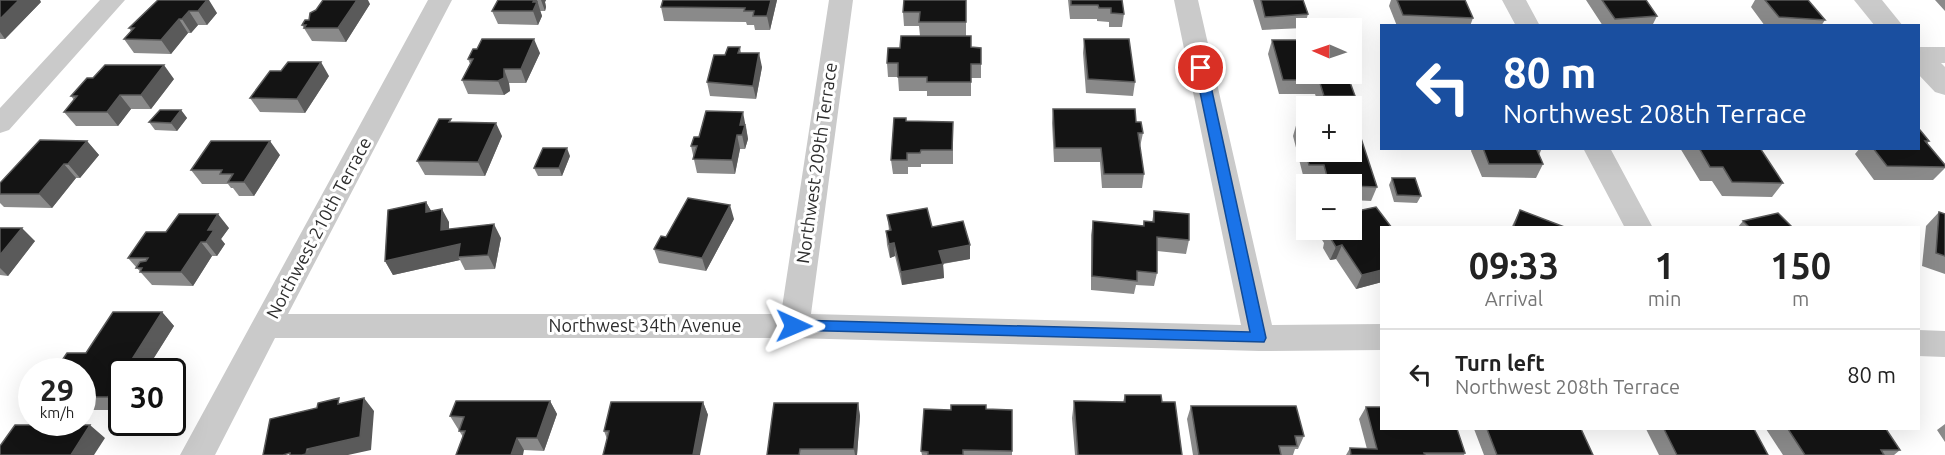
<!DOCTYPE html>
<meta charset="utf-8">
<style>
:root{--surface:#fff;--page:#f2f2f2;--text:#222;--muted:#767676;--line:#e0e0e0}
body{margin:0;font-family:Ubuntu,sans-serif;background:var(--page);color:var(--text);height:100vh;display:flex;flex-direction:column;font-size:22px;white-space:nowrap}
*{box-sizing:border-box;margin:0}
p{font-size:20px;color:var(--muted)}
.icon{flex:none;width:33px;height:33px;fill:none;stroke:currentColor;stroke-width:2;stroke-linecap:round;stroke-linejoin:round}
.map{position:relative;flex:1;overflow:hidden}
.side{position:absolute;left:1380px;top:226px;width:540px;height:204px;display:flex;flex-direction:column;background:var(--surface);border-radius:0px;box-shadow:0 6px 24px #0002}
.side>*{flex:none}
.guide{position:absolute;left:1380px;top:24px;width:540px;height:126px;border-radius:0px;box-shadow:0 6px 24px #0002;background:#1a4fa0;color:#fff;overflow:hidden}
.needle{width:39px;rotate:272deg}
.tools{position:absolute;left:1296px;top:18px;display:grid;gap:12px}
.tools a{display:grid;place-items:center;width:66px;height:66px;border-radius:0px;background:var(--surface);box-shadow:0 6px 24px #0002;font-size:30px}
.speed{position:absolute;left:18px;top:358px;display:flex;gap:12px;font-size:30px;font-weight:700;text-align:center}
.speed>*{display:grid;place-content:center;width:78px;height:78px;border-radius:50%;background:var(--surface);box-shadow:0 6px 24px #0002;line-height:1}
.speed small{font-size:15px;font-weight:400}
.speed .limit{border:3px solid #111;border-radius:9px;background:#fff;color:#111}
.pin{position:absolute;display:grid;place-items:center;width:51px;height:51px;color:#fff;margin:-26px;border:3px solid #fff;border-radius:50%;box-shadow:0 2px 6px #0007}
.me{position:absolute;width:66px;margin:-33px;rotate:91deg;stroke-linejoin:round;filter:drop-shadow(0 0 4px #0008)}
.turn{display:flex;align-items:center;gap:21px;height:126px;padding:0 24px;font-size:27px}
.turn .icon{width:78px;height:78px;stroke-width:2.5}
.turn b{display:block;font-size:42px;line-height:51px}
.eta{display:flex;justify-content:space-evenly;align-items:center;height:102px;text-align:center}
.eta b{font-size:36px;font-weight:700;line-height:42px}
ul{padding:0;list-style:none}
li{display:flex;align-items:center;gap:18px;height:90px;padding:0 24px;border-top:2px solid var(--line)}
li div{flex:1}
li b{display:block;font-size:22px}
li em{font-style:normal}
.map>svg:first-child{display:block}
</style>
<div class="map">
<svg width="1945" height="455" viewBox="0 0 1945 455">
<rect width="100%" height="100%" fill="#fff"/>
<g fill="none" stroke-linecap="round" stroke-linejoin="round">
<path fill="#cacaca" fill-rule="evenodd" d="M 100,0 L 125,0 L 9,130 L 0,133 L 0,108 Z
M 428,0 L 452,0 L 288,314 L 781,314 L 829,0 L 853,0 L 811,314 L 1241,325 L 1174,0 L 1198,0 L 1272,325 L 1382,324 L 1382,350 L 1259,351 L 794,338 L 275,338 L 215,455 L 180,455 Z
M 1502,0 L 1526,0 L 1540,26 L 1516,26 Z
M 1918,47 L 1945,47 L 1945,63 L 1918,63 Z
M 1583,148 L 1610,148 L 1653,228 L 1625,228 Z
M 1918,330 L 1945,331 L 1945,357 L 1918,356 Z"/>
<path fill="#cacaca" fill-rule="evenodd" d="M 1854,0 L 1882,0 L 1903,26 L 1875,26 Z
M 1918,47 L 1928,50 L 1945,67 L 1945,95 L 1935,92 L 1918,74 Z"/>
</g>
<path fill="#8a8a8a" d="M 0,0 L 41,2 L 5,39 L 0,39 Z
M 158,0 L 217,13 L 207,25 L 198,25 L 191,33 L 188,33 L 171,54 L 134,53 L 124,39 L 131,31 L 129,28 Z
M 498,0 L 546,0 L 545,2 L 546,7 L 545,11 L 540,11 L 542,16 L 538,25 L 498,24 L 492,11 Z
M 663,0 L 777,0 L 770,30 L 755,30 L 754,25 L 747,25 L 746,22 L 664,21 L 661,7 Z
M 966,0 L 966,36 L 971,47 L 981,48 L 981,78 L 971,78 L 971,96 L 927,96 L 927,91 L 899,91 L 898,77 L 888,77 L 887,63 L 900,48 L 920,36 L 919,26 L 904,26 L 903,12 Z
M 1068,0 L 1122,0 L 1124,14 L 1122,27 L 1109,27 L 1109,22 L 1097,21 L 1097,19 L 1070,19 Z
M 1253,0 L 1303,0 L 1308,14 L 1304,28 L 1262,30 Z
M 1391,0 L 1465,0 L 1473,18 L 1470,26 L 1397,26 L 1389,6 Z
M 1586,0 L 1646,0 L 1657,16 L 1652,26 L 1603,26 Z
M 1755,0 L 1808,0 L 1825,20 L 1821,26 L 1765,26 L 1751,7 Z
M 1935,0 L 1945,0 L 1945,11 Z
M 370,4 L 346,42 L 312,41 L 302,25 L 309,20 L 316,10 Z
M 1084,39 L 1135,82 L 1133,96 L 1086,93 L 1083,53 Z
M 1272,40 L 1306,74 L 1355,96 L 1351,106 L 1319,106 L 1315,94 L 1279,94 L 1268,54 Z
M 740,47 L 741,53 L 762,67 L 756,99 L 710,96 L 707,82 L 725,55 Z
M 540,53 L 526,83 L 509,83 L 510,91 L 504,95 L 468,94 L 462,80 L 470,64 L 468,59 Z
M 329,76 L 305,113 L 260,112 L 250,98 Z
M 174,79 L 151,109 L 131,109 L 118,126 L 76,126 L 64,112 L 74,100 L 71,96 Z
M 1053,109 L 1136,122 L 1143,133 L 1140,147 L 1144,174 L 1142,188 L 1102,188 L 1100,162 L 1054,162 L 1052,123 Z
M 181,110 L 187,118 L 177,131 L 155,130 L 149,122 Z
M 906,118 L 906,121 L 953,136 L 953,164 L 921,164 L 921,167 L 908,167 L 908,174 L 893,174 L 891,160 Z
M 452,122 L 502,136 L 485,176 L 425,175 L 417,161 Z
M 1297,122 L 1377,187 L 1371,201 L 1352,200 L 1352,184 L 1320,184 L 1319,179 L 1304,179 L 1293,136 Z
M 746,126 L 748,139 L 745,149 L 740,149 L 735,174 L 697,173 L 691,146 L 699,137 Z
M 1918,130 L 1929,141 L 1927,144 L 1945,165 L 1945,168 L 1933,180 L 1874,180 L 1855,154 L 1860,148 L 1918,148 Z
M 87,141 L 99,155 L 80,178 L 76,178 L 52,208 L 4,207 L 0,203 L 0,183 Z
M 1472,148 L 1542,148 L 1539,155 L 1543,164 L 1536,178 L 1482,177 L 1471,151 Z
M 1680,148 L 1760,148 L 1783,183 L 1772,197 L 1722,196 L 1712,181 L 1700,181 Z
M 280,155 L 254,196 L 239,196 L 233,188 L 231,188 L 228,184 L 202,184 L 191,170 Z
M 570,156 L 562,176 L 538,176 L 534,168 Z
M 1392,178 L 1421,196 L 1417,203 L 1394,202 L 1389,185 Z
M 426,202 L 431,211 L 449,222 L 449,229 L 501,238 L 495,269 L 465,270 L 460,260 L 393,275 L 385,261 Z
M 1520,210 L 1567,228 L 1511,228 Z
M 1154,211 L 1189,240 L 1186,254 L 1157,251 L 1157,273 L 1154,286 L 1136,285 L 1134,294 L 1091,290 L 1091,235 L 1093,221 L 1143,226 L 1144,221 L 1152,222 Z
M 1939,212 L 1945,214 L 1945,274 L 1922,266 L 1926,226 Z
M 887,215 L 970,259 L 943,264 L 944,278 L 902,285 L 895,256 L 890,258 L 887,245 L 886,231 L 889,230 Z
M 734,219 L 706,271 L 659,263 L 654,249 L 666,237 Z
M 1743,221 L 1793,228 L 1737,228 Z
M 0,228 L 35,241 L 8,276 L 0,275 Z
M 229,228 L 221,239 L 225,244 L 217,256 L 212,256 L 193,286 L 152,285 L 128,258 L 166,232 Z
M 1318,230 L 1352,230 L 1382,282 L 1356,289 L 1336,259 L 1330,260 L 1323,248 L 1324,243 L 1317,232 Z
M 162,312 L 174,326 L 145,372 L 122,372 L 122,410 L 82,410 L 82,372 L 86,353 Z
M 1125,395 L 1162,402 L 1182,455 L 1075,455 L 1072,418 L 1074,401 L 1123,402 Z
M 550,401 L 557,414 L 544,451 L 524,450 L 463,437 L 450,416 Z
M 703,402 L 708,415 L 607,439 L 604,431 Z
M 858,403 L 860,416 L 857,455 L 767,455 Z
M 1191,406 L 1304,436 L 1298,449 L 1295,449 L 1293,455 L 1193,455 L 1187,419 Z
M 1366,407 L 1465,453 L 1464,455 L 1346,455 L 1350,448 L 1367,449 L 1359,419 Z
M 986,409 L 1012,410 L 1012,455 L 922,455 L 921,451 Z
M 1945,424 L 1945,442 L 1937,430 Z
M 1474,429 L 1581,429 L 1593,455 L 1484,455 Z
M 1646,429 L 1754,429 L 1768,455 L 1659,455 Z
M 1766,429 L 1886,429 L 1900,450 L 1894,455 L 1783,455 Z"/>
<path fill="#5a5a5a" d="M 19,0 L 40,0 L 41,2 L 5,39 L 0,32 L 0,19 Z
M 207,0 L 209,0 L 217,13 L 207,25 L 198,11 Z
M 357,0 L 368,0 L 370,4 L 346,42 L 338,28 Z
M 534,0 L 537,0 L 542,16 L 538,25 L 533,11 L 533,2 Z
M 541,0 L 546,0 L 545,2 L 546,7 L 545,11 Z
M 771,0 L 777,0 L 770,30 L 767,16 Z
M 189,11 L 198,25 L 191,33 L 182,19 Z
M 179,19 L 188,33 L 171,54 L 161,40 Z
M 534,39 L 540,53 L 526,83 L 521,69 Z
M 759,53 L 762,67 L 756,99 L 753,86 Z
M 321,62 L 329,76 L 305,113 L 297,99 Z
M 164,65 L 174,79 L 151,109 L 141,95 Z
M 504,69 L 509,83 L 510,91 L 504,95 L 498,81 Z
M 120,95 L 131,109 L 118,126 L 107,112 Z
M 181,110 L 187,118 L 177,131 L 171,123 Z
M 743,112 L 748,139 L 745,149 L 740,125 Z
M 496,123 L 502,136 L 485,176 L 478,162 Z
M 737,135 L 740,149 L 735,174 L 732,160 Z
M 87,141 L 99,155 L 80,178 L 68,164 Z
M 270,141 L 280,155 L 254,196 L 244,182 Z
M 567,148 L 570,156 L 562,176 L 559,168 Z
M 64,164 L 76,178 L 52,208 L 39,194 Z
M 426,202 L 434,216 L 426,212 Z
M 730,205 L 734,219 L 706,271 L 702,258 Z
M 442,209 L 449,222 L 449,244 L 441,230 Z
M 218,214 L 229,228 L 221,239 L 225,244 L 217,256 L 206,242 L 208,230 Z
M 494,224 L 501,238 L 495,269 L 488,255 Z
M 22,228 L 35,241 L 8,276 L 0,268 L 0,255 Z
M 201,242 L 212,256 L 193,286 L 181,272 Z
M 894,243 L 895,256 L 890,258 L 889,244 Z
M 460,244 L 458,257 L 460,260 L 393,275 L 385,261 Z
M 970,245 L 970,259 L 940,264 L 939,251 Z
M 1342,245 L 1336,259 L 1330,260 L 1336,247 Z
M 943,264 L 944,278 L 902,285 L 901,272 Z
M 1382,270 L 1382,282 L 1356,289 L 1362,275 Z
M 162,312 L 174,326 L 145,372 L 124,372 Z
M 122,375 L 122,410 L 108,397 Z
M 364,398 L 374,411 L 371,450 L 348,455 L 302,455 Z
M 550,401 L 557,414 L 544,451 L 537,438 Z
M 703,402 L 708,415 L 700,455 L 693,455 Z
M 858,403 L 860,416 L 857,455 L 855,455 L 854,449 Z
M 90,425 L 105,438 L 94,455 L 71,455 Z
M 517,438 L 524,450 L 523,455 L 511,455 Z"/>
<path fill="#141414" stroke="#5a5a5a" stroke-width="1.5" d="M 0,0 L 19,0 L 0,19 Z
M 158,0 L 207,0 L 198,11 L 189,11 L 182,19 L 179,19 L 161,40 L 124,39 L 134,28 L 129,28 Z
M 323,0 L 357,0 L 338,28 L 304,28 L 306,25 L 302,25 L 305,20 L 309,20 L 310,13 L 316,10 Z
M 498,0 L 534,0 L 533,2 L 537,2 L 533,11 L 492,11 Z
M 663,0 L 771,0 L 767,16 L 753,16 L 754,11 L 744,11 L 745,8 L 661,7 Z
M 904,0 L 966,0 L 966,22 L 919,22 L 920,12 L 903,12 Z
M 1071,0 L 1122,0 L 1124,14 L 1111,13 L 1111,8 L 1099,8 L 1098,5 L 1071,5 Z
M 1261,0 L 1303,0 L 1308,14 L 1265,17 Z
M 1397,0 L 1465,0 L 1473,18 L 1403,15 Z
M 1602,0 L 1646,0 L 1657,16 L 1615,19 Z
M 1765,0 L 1808,0 L 1825,20 L 1779,17 Z
M 901,36 L 971,36 L 971,47 L 981,48 L 981,64 L 971,64 L 971,82 L 927,82 L 927,77 L 898,77 L 898,63 L 887,63 L 888,48 L 900,48 Z
M 482,39 L 534,39 L 521,69 L 504,69 L 504,78 L 498,81 L 462,80 L 473,59 L 468,59 L 473,49 L 477,49 Z
M 1084,39 L 1129,39 L 1135,82 L 1088,79 Z
M 1272,40 L 1306,40 L 1306,74 L 1347,74 L 1355,96 L 1324,96 L 1319,80 L 1283,80 Z
M 728,47 L 740,47 L 738,53 L 759,53 L 753,86 L 707,82 L 714,55 L 725,55 Z
M 288,62 L 321,62 L 297,99 L 250,98 L 270,71 L 281,71 Z
M 105,65 L 164,65 L 141,95 L 120,95 L 107,112 L 64,112 L 77,96 L 71,96 L 87,78 L 93,78 Z
M 1053,109 L 1135,109 L 1136,122 L 1141,122 L 1143,133 L 1138,133 L 1144,174 L 1104,174 L 1101,148 L 1055,148 Z
M 160,110 L 181,110 L 171,123 L 149,122 Z
M 706,111 L 743,112 L 740,125 L 745,125 L 742,135 L 737,135 L 732,160 L 693,159 L 697,146 L 691,146 L 694,137 L 699,137 Z
M 894,118 L 906,118 L 906,121 L 953,122 L 952,150 L 921,150 L 920,153 L 907,153 L 907,160 L 891,160 Z
M 439,119 L 451,119 L 449,122 L 496,123 L 478,162 L 417,161 Z
M 1297,122 L 1306,123 L 1306,152 L 1352,152 L 1352,126 L 1357,126 L 1377,187 L 1352,186 L 1352,184 L 1329,184 L 1324,165 L 1309,165 Z
M 1918,130 L 1920,130 L 1929,141 L 1925,141 L 1945,165 L 1945,167 L 1887,166 L 1873,148 L 1918,148 Z
M 40,140 L 87,141 L 68,164 L 64,164 L 39,194 L 0,194 L 0,183 Z
M 211,141 L 270,141 L 244,182 L 228,182 L 233,174 L 220,174 L 222,170 L 191,170 Z
M 543,148 L 567,148 L 559,168 L 534,168 Z
M 1483,148 L 1536,148 L 1543,164 L 1489,164 Z
M 1699,148 L 1760,148 L 1783,183 L 1732,182 L 1723,167 L 1710,167 Z
M 1392,178 L 1415,178 L 1421,196 L 1397,195 Z
M 688,198 L 730,205 L 702,258 L 654,249 L 661,236 L 666,237 Z
M 426,202 L 426,212 L 442,209 L 441,230 L 494,224 L 488,255 L 458,257 L 460,244 L 385,261 L 388,210 Z
M 1376,207 L 1392,228 L 1382,228 L 1382,270 L 1362,275 L 1342,245 L 1336,247 L 1328,234 L 1332,233 L 1330,230 L 1352,230 L 1352,212 Z
M 927,208 L 932,227 L 963,221 L 970,245 L 939,251 L 943,264 L 901,272 L 894,243 L 889,244 L 886,231 L 891,230 L 887,215 Z
M 1520,210 L 1567,228 L 1513,228 Z
M 1154,211 L 1189,214 L 1189,240 L 1157,237 L 1157,273 L 1137,271 L 1137,281 L 1092,276 L 1093,221 L 1144,226 L 1144,221 L 1154,222 Z
M 1939,212 L 1945,214 L 1945,256 L 1936,253 Z
M 1778,213 L 1793,228 L 1750,228 L 1743,221 Z
M 179,214 L 218,214 L 208,230 L 214,230 L 206,242 L 201,242 L 181,272 L 140,272 L 142,268 L 136,268 L 140,262 L 146,261 L 148,258 L 128,258 L 146,232 L 166,232 Z
M 0,228 L 22,228 L 0,255 Z
M 113,312 L 162,312 L 124,372 L 122,372 L 122,375 L 108,397 L 82,397 L 82,372 L 54,372 L 67,353 L 86,353 Z
M 1125,395 L 1161,395 L 1162,402 L 1175,402 L 1182,455 L 1078,455 L 1074,401 L 1125,402 Z
M 339,398 L 338,404 L 364,398 L 360,437 L 307,449 L 306,454 L 302,455 L 290,455 L 290,453 L 283,455 L 263,455 L 270,419 L 317,408 L 318,403 Z
M 456,401 L 550,401 L 537,438 L 517,438 L 511,455 L 456,455 L 465,431 L 459,431 L 464,417 L 450,416 Z
M 611,402 L 703,402 L 693,455 L 603,455 L 609,431 L 604,431 Z
M 774,403 L 858,403 L 854,449 L 800,449 L 799,455 L 767,455 Z
M 951,405 L 986,405 L 986,409 L 1012,410 L 1012,451 L 963,450 L 963,455 L 928,455 L 928,452 L 921,451 L 924,409 L 951,410 Z
M 1191,406 L 1296,406 L 1304,436 L 1295,436 L 1297,446 L 1279,446 L 1281,455 L 1199,455 Z
M 1366,407 L 1382,407 L 1382,429 L 1457,429 L 1465,453 L 1424,453 L 1425,455 L 1351,455 L 1350,448 L 1377,449 Z
M 15,425 L 90,425 L 71,455 L 0,455 L 0,446 Z
M 1487,429 L 1581,429 L 1593,455 L 1497,455 Z
M 1664,429 L 1754,429 L 1768,455 L 1677,455 Z
M 1788,429 L 1886,429 L 1900,450 L 1881,450 L 1884,455 L 1805,455 Z"/>
<path fill="#1a73e8" stroke="#114b97" stroke-width="1.5" d="M 1201,64 L 1207,68 L 1266,338 L 1264,342 L 789,330 L 787,326 L 794,320 L 1250,332 L 1195,68 Z"/>
<g text-anchor="middle" stroke-width="6" stroke-linejoin="round" paint-order="stroke">
<g font-size="18" fill="#2d2d2d" stroke="#fff">
<text transform="translate(817 163) rotate(-82)" y="6">Northwest 209th Terrace</text>
<text transform="translate(319 228) rotate(-62)" y="6">Northwest 210th Terrace</text>
<text x="645" y="332">Northwest 34th Avenue</text>
</g>
</g>
</svg>
<div class="tools">
<a><svg class="needle" viewBox="-14 -14 28 28"><path d="M0-13l5 13h-10z" fill="#e53935"/><path d="M0 13l5-13h-10z" fill="#767676"/></svg></a>
<a>+</a>
<a>−</a>
</div>
<div class="speed"><div>29<small>km/h</small></div><div class="limit">30</div></div>
<div class="pin" style="left:1201px;top:68px;background:#d93025"><svg class="icon" aria-label="arrive" viewBox="0 0 24 24"><path d="M6 21V4h12l-3 4 3 4H6"/></svg></div>
<svg class="me" style="left:794px;top:326px" viewBox="-20 -20 40 40"><path d="M0-17L14 15 0 8-14 15z" fill="#1a73e8" stroke="#fff" stroke-width="4"/></svg>
<div class="guide">
<div class="turn"><svg class="icon" aria-label="left" viewBox="0 0 24 24"><path d="M17 20v-9H6M10 6l-5 5 5 5"/></svg><div><b>80 m</b>Northwest 208th Terrace</div></div>
</div>
<section class="side">
<div class="eta">
<div><b>09:33</b><p>Arrival</p></div>
<div><b>1</b><p>min</p></div>
<div><b>150</b><p>m</p></div>
</div>
<ul>
<li><svg class="icon" aria-label="left" viewBox="0 0 24 24"><path d="M17 20v-9H6M10 6l-5 5 5 5"/></svg><div><b>Turn left</b><p>Northwest 208th Terrace</p></div><em>80 m</em></li>
</ul>
</section>
</div>
